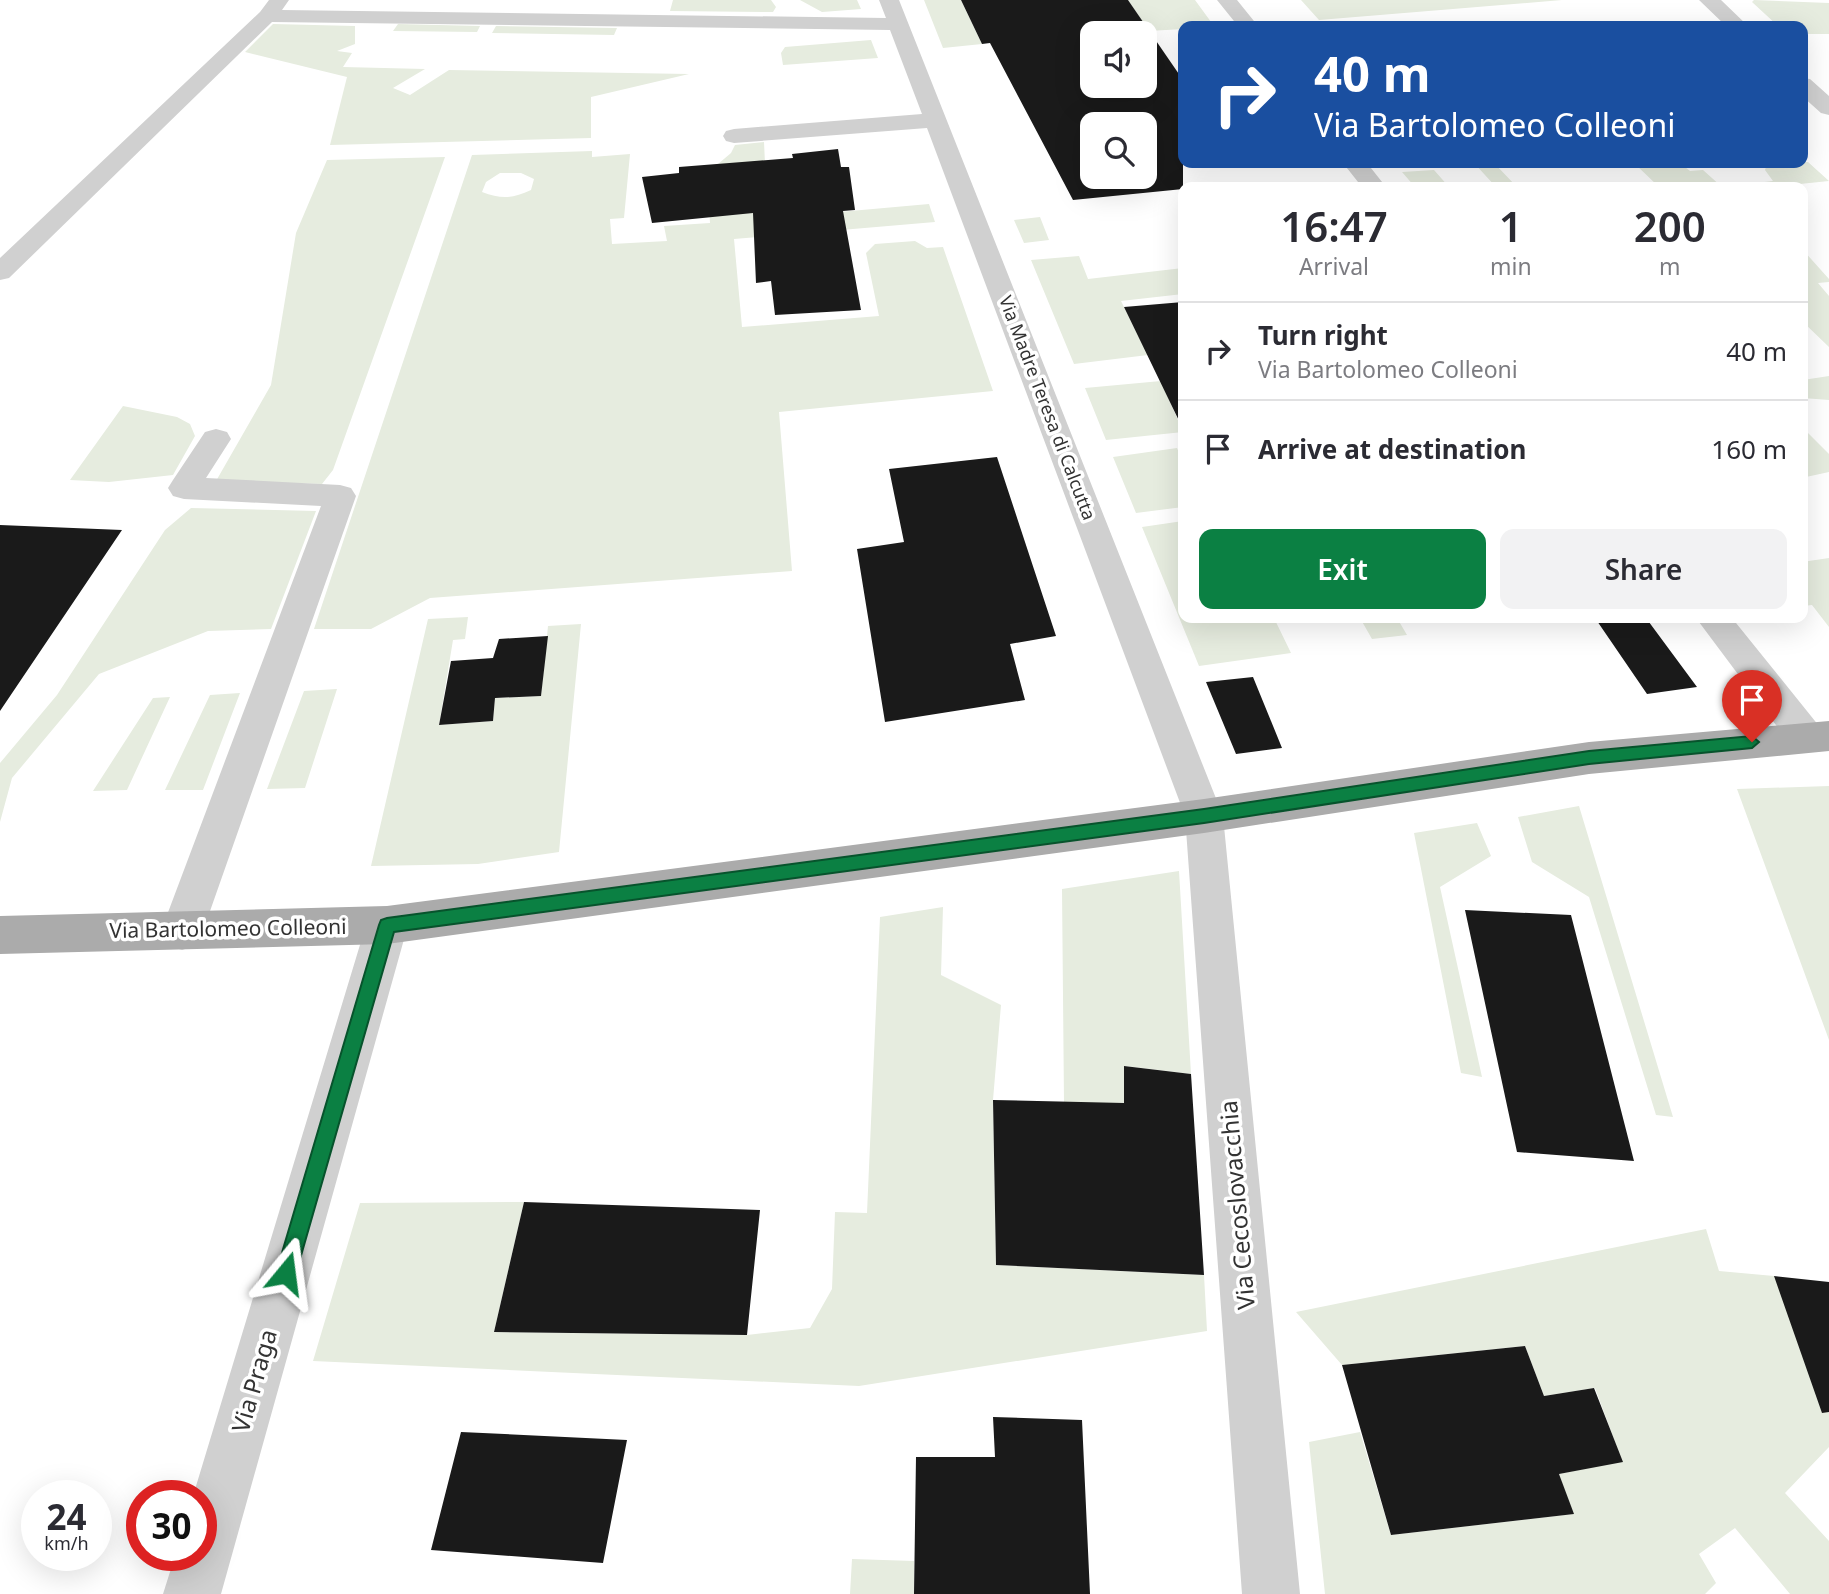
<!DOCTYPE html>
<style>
:root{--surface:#fff;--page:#f2f2f3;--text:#2b2b33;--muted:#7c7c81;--line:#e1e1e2;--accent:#0b8043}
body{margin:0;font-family:"Noto Sans",sans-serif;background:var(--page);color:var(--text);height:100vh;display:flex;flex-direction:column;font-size:26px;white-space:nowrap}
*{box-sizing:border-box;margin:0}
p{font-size:23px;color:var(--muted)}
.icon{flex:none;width:38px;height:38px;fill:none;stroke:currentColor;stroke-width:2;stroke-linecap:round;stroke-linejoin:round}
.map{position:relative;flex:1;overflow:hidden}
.panel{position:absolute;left:1178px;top:182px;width:630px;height:441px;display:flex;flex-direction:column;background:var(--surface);border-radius:14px;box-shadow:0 7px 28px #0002}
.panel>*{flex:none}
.banner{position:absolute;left:1178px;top:21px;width:630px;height:147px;border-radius:14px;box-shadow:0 7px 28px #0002;background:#1a4fa0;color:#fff;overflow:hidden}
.tools{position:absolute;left:1080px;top:21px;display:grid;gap:14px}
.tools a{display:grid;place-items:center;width:77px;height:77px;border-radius:14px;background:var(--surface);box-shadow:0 7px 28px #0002;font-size:35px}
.speed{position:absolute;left:21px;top:1480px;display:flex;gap:14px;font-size:35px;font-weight:700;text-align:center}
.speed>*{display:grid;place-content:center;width:91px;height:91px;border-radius:50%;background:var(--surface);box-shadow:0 7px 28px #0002;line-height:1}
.speed small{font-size:18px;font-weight:400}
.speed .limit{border:10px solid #d22;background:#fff;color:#111}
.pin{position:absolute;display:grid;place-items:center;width:60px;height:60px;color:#fff;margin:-72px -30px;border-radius:50% 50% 50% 0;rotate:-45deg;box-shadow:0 0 7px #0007}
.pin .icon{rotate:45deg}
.me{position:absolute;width:77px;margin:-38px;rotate:16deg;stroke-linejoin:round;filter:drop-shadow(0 0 5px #0008)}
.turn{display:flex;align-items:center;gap:24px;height:147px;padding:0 21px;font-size:32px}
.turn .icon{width:91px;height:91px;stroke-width:2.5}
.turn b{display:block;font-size:49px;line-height:60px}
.eta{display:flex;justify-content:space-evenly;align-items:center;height:119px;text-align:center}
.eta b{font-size:42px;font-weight:600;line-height:49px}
.cta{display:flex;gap:14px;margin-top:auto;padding:14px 21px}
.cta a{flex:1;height:80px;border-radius:14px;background:var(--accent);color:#fff;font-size:28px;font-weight:600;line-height:80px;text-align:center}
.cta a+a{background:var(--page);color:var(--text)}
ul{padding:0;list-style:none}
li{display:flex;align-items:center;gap:21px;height:98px;padding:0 21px;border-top:2px solid var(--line)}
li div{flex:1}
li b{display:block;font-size:26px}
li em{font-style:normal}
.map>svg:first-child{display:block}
</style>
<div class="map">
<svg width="1829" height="1594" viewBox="0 0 1829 1594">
<rect width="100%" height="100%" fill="#fff"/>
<path fill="#e6ecdf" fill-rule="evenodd" d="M 673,0 L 771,0 L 776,7 L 773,12 L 670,11 Z
M 800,0 L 857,0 L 861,9 L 822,12 Z
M 924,0 L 961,0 L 982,44 L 943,48 Z
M 1128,0 L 1195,0 L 1214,26 L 1183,26 L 1183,29 L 1149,31 Z
M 1301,0 L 1562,0 L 1319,20 Z
M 1754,0 L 1829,3 L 1829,34 L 1803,34 L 1802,26 L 1778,26 L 1752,2 Z
M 273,24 L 355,26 L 355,44 L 337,51 L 352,53 L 343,67 L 425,69 L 393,88 L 410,95 L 449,70 L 689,74 L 591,97 L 591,138 L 330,145 L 347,77 L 245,52 Z
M 398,24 L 480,26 L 477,32 L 393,31 Z
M 496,26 L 617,28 L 614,35 L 492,33 Z
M 871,40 L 878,58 L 783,65 L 781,53 L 785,47 Z
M 764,142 L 766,185 L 783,217 L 929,204 L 935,222 L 734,239 L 742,327 L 879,316 L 866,253 L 875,244 L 915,241 L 927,248 L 943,247 L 993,391 L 779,412 L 792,571 L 430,598 L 371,629 L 314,629 L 472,155 L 592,151 L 592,157 L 630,154 L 624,218 L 610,219 L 612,244 L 667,241 L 664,226 L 710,223 L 708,190 L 718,187 L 718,164 L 731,153 L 735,145 ZM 500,173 L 521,173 L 534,179 L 531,190 C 512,199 501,199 482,192 L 486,182 Z
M 445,157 L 333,470 L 322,484 L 216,481 L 271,385 L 296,233 L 327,160 Z
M 1808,162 L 1829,181 L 1772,187 L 1659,187 L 1634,163 L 1680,163 L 1690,171 L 1703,170 L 1722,187 L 1773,181 L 1765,170 L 1767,164 Z
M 1474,163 L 1494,163 L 1517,187 L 1496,187 Z
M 1434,170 L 1449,187 L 1415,187 L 1402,172 Z
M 1040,217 L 1049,240 L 1024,243 L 1014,220 Z
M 1803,250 L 1829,279 L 1829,282 L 1818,283 L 1829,296 L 1829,347 L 1803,322 Z
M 1079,256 L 1088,279 L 1183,268 L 1183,294 L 1121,301 L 1148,355 L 1074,364 L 1031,260 Z
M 1829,376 L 1829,400 L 1803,398 L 1803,380 Z
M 1161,381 L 1183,432 L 1106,440 L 1085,388 Z
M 123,406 L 177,417 L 190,424 L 195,436 L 173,475 L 109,482 L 70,480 Z
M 1802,427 L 1829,454 L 1829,472 L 1806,477 L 1803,473 Z
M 1177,448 L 1183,462 L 1183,507 L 1136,513 L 1113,457 Z
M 191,508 L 316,511 L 271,629 L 208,631 L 99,674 L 12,778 L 0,822 L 0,763 L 57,695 L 165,530 Z
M 1183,521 L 1183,618 L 1274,618 L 1291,653 L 1199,666 L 1142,527 Z
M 1829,558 L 1829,627 L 1812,605 L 1803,606 L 1802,562 Z
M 468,617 L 465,639 L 453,640 L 439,725 L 493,721 L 495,698 L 541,696 L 548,626 L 581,624 L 559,852 L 478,864 L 371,866 L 428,619 Z
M 1360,618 L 1397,618 L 1407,635 L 1372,639 Z
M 337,689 L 305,788 L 267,789 L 304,691 Z
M 240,693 L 203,790 L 165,790 L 210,695 Z
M 170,697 L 127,790 L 93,791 L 153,698 Z
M 1829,786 L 1829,1040 L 1737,789 Z
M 1579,806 L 1673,1117 L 1656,1115 L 1589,897 L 1532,862 L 1518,817 Z
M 1477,823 L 1491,856 L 1440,887 L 1482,1077 L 1461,1073 L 1414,833 Z
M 1179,871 L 1191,1074 L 1125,1066 L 1124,1107 L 1064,1102 L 1062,889 Z
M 943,907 L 941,975 L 1001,1005 L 993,1100 L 996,1265 L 1204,1275 L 1207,1331 L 859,1386 L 313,1361 L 360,1203 L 524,1202 L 494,1332 L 747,1335 L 810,1328 L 832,1289 L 835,1212 L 867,1213 L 880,917 Z
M 1706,1229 L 1719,1271 L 1774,1276 L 1829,1349 L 1829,1447 L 1785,1493 L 1829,1541 L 1829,1594 L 1790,1594 L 1735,1528 L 1699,1554 L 1716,1583 L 1705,1594 L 1325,1594 L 1309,1442 L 1360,1432 L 1391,1535 L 1573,1514 L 1559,1474 L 1622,1461 L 1595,1388 L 1544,1396 L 1525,1346 L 1342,1365 L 1296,1312 Z
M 852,1559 L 914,1561 L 914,1594 L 850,1594 Z"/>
<path fill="#1a1a1a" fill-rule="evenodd" d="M 961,0 L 1128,0 L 1183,80 L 1183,189 L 1073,200 L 990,43 L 982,44 ZM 1092,33 L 1144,33 L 1144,86 L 1092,86 ZM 1092,124 L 1144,124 L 1144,177 L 1092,177 Z
M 838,149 L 841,167 L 849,167 L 855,210 L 843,211 L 861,310 L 775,315 L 771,281 L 756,283 L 753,213 L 652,223 L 642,177 L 679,173 L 679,167 L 793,158 L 792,154 Z
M 1183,302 L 1183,429 L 1124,307 Z
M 997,457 L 1056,636 L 1010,644 L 1025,700 L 885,722 L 857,549 L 904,542 L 889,469 Z
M 0,525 L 122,530 L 0,711 Z
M 1595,618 L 1646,618 L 1697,687 L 1647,694 Z
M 548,636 L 541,696 L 495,698 L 493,721 L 439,725 L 451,661 L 493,658 L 499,639 Z
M 1253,677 L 1282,748 L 1236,754 L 1206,682 Z
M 1465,910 L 1571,915 L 1634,1161 L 1517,1152 Z
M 1124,1066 L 1191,1074 L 1204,1275 L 996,1265 L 993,1100 L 1124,1103 Z
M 524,1202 L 760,1210 L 747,1335 L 494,1332 Z
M 1774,1276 L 1829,1282 L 1829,1412 L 1822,1413 Z
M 1525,1346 L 1544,1396 L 1594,1388 L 1623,1462 L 1559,1474 L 1574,1514 L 1391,1535 L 1342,1365 Z
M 993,1417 L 1082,1420 L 1090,1594 L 914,1594 L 916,1457 L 995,1457 Z
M 461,1432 L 627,1440 L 603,1563 L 431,1550 Z"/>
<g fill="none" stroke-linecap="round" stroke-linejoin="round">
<path fill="#d0d0d0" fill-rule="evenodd" d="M 269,0 L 289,0 L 282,10 L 886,18 L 879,0 L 899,0 L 1223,816 L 1300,1594 L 1242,1594 L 1185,816 L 927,128 L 734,143 L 726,141 L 723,136 L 726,131 L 734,129 L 922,114 L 890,30 L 272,22 L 9,278 L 0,280 L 0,258 L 260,12 Z
M 1217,0 L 1237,0 L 1258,26 L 1238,26 Z
M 1699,0 L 1721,0 L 1748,26 L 1726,26 Z
M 1802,78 L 1810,79 L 1829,96 L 1829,115 L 1821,113 L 1802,96 Z
M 1343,163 L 1367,163 L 1386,187 L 1362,187 Z
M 216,429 L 227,432 L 231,439 L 206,478 L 340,485 L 351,488 L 356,496 L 203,931 L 197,945 L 182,950 L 167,945 L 161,931 L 321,506 L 184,499 L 173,496 L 168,488 L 173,480 L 205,432 Z
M 1696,618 L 1732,618 L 1819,726 L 1825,737 L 1819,748 L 1806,752 L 1793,748 Z
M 387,906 L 402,912 L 408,925 L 221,1594 L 163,1594 L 175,1556 L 201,1556 L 201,1496 L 193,1496 L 366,925 L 372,912 Z"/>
<path fill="#ababab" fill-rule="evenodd" d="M 1829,721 L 1829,751 L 1589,774 L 1204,833 L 387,944 L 0,954 L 0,916 L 387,906 L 1204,799 L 1589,742 Z"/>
</g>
<path fill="#0b8043" stroke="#07532c" stroke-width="2" d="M 1752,736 L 1759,742 L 1752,748 L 1589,764 L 1204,823 L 394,932 L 296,1273 L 293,1280 L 286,1283 L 279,1280 L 276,1273 L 379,925 L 381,920 L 387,918 L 1204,809 L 1589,751 Z"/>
<g text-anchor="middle" stroke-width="7" stroke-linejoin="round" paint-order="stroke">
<g font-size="18" fill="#333" stroke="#fff">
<text transform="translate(1047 408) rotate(69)" y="6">Via Madre Teresa di Calcutta</text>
</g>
<g font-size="21" fill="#333" stroke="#fff">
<text transform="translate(228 929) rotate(-1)" y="7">Via Bartolomeo Colleoni</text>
</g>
<g font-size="24" fill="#333" stroke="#fff">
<text transform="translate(1238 1205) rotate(-95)" y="8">Via Cecoslovacchia</text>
<text transform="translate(255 1381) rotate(-74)" y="8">Via Praga</text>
</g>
</g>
</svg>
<div class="tools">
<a><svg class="icon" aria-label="sound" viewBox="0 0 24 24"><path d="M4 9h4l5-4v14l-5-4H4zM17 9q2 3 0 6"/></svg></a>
<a><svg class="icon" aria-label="search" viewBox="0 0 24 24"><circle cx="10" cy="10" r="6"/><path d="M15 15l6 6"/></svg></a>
</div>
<div class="speed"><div>24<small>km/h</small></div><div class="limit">30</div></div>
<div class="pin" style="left:1752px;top:742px;background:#d93025"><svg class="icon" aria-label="arrive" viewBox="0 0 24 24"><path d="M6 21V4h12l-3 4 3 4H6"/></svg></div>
<svg class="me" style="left:286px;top:1273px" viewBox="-20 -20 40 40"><path d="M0-17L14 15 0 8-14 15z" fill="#0b8043" stroke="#fff" stroke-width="4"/></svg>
<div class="banner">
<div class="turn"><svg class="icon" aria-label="right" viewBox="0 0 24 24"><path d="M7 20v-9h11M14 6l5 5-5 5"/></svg><div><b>40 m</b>Via Bartolomeo Colleoni</div></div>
</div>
<section class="panel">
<div class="eta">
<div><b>16:47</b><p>Arrival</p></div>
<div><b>1</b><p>min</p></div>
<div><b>200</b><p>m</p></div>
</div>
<ul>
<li><svg class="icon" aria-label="right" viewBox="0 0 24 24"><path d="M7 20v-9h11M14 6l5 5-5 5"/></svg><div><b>Turn right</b><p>Via Bartolomeo Colleoni</p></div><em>40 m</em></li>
<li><svg class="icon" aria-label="arrive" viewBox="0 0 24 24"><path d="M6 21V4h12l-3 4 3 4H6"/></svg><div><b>Arrive at destination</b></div><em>160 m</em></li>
</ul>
<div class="cta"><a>Exit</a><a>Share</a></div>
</section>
</div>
